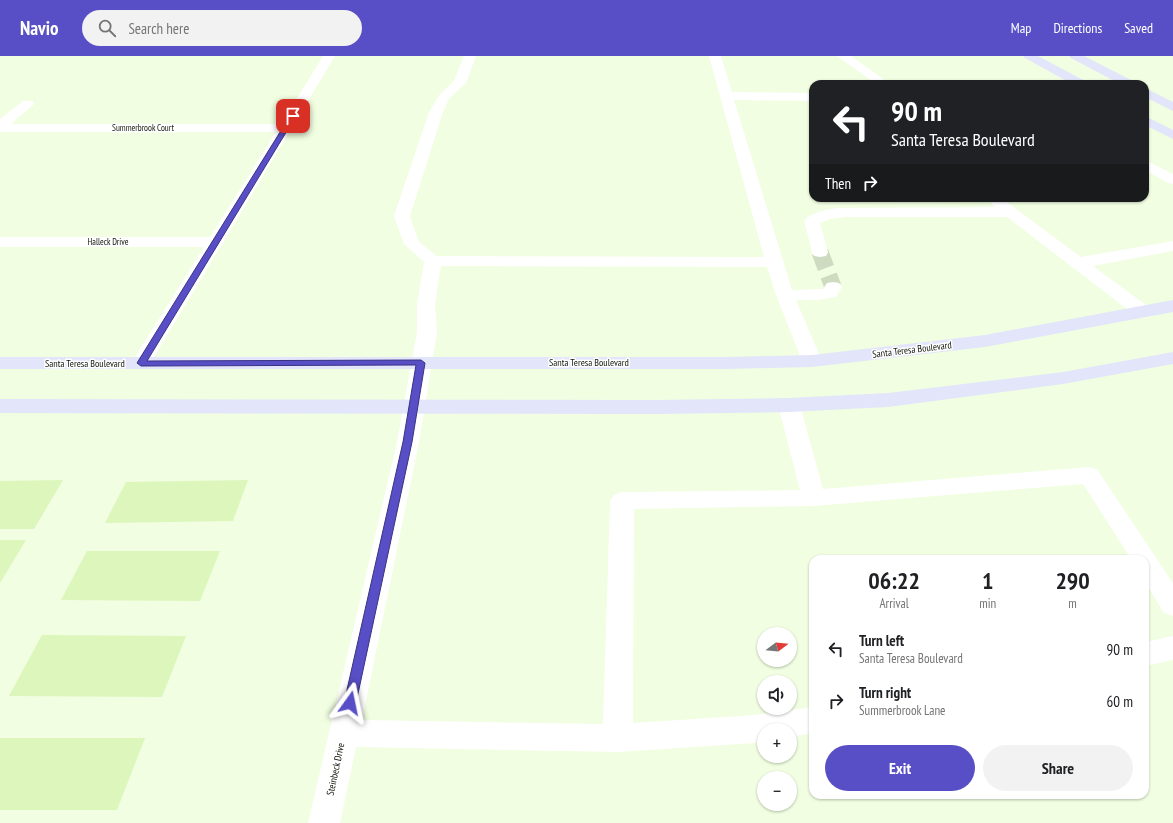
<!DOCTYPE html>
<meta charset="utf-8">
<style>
:root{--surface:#fff;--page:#f2f2f2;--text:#202124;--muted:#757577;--accent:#584fc6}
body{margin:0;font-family:"PT Sans Narrow",sans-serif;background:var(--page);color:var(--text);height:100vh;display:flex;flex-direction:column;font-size:15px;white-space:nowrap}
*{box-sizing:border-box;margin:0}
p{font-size:13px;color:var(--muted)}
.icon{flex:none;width:22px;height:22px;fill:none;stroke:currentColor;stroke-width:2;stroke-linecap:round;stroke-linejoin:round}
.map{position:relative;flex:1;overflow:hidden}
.drawer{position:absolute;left:809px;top:499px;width:340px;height:244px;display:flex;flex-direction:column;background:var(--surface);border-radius:12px;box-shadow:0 1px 3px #0004}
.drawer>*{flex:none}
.hud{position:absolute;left:809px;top:24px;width:340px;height:122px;border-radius:12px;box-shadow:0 1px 3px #0004;background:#202124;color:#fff;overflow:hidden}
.needle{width:26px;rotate:74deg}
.tools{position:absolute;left:757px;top:571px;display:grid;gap:8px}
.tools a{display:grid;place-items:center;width:40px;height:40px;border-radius:50%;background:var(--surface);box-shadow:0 1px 3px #0004;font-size:20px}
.pin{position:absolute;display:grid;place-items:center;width:34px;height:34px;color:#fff;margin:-17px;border-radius:8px;box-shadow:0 2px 6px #0006}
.me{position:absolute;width:44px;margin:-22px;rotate:12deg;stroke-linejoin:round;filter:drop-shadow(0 0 3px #0008)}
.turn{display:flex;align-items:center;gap:14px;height:84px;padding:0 16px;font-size:18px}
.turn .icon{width:52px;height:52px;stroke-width:2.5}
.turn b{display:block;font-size:28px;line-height:34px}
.then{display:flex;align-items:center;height:38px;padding:0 16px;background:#0003;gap:8px;font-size:15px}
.eta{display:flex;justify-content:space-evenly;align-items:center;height:68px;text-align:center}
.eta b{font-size:24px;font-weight:700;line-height:28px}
.cta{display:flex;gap:8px;margin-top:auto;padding:8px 16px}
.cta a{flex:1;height:46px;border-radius:24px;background:var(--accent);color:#fff;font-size:16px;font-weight:700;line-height:46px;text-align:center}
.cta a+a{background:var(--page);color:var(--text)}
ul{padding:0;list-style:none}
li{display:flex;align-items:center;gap:12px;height:52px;padding:0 16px}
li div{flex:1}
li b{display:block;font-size:15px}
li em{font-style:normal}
header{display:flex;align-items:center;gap:24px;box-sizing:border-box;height:56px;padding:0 20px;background:var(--accent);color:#fff}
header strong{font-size:19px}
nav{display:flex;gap:22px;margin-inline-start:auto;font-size:14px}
.search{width:280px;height:36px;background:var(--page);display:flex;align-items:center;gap:10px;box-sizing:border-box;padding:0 14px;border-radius:22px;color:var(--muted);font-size:15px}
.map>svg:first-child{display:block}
</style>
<header>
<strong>Navio</strong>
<div class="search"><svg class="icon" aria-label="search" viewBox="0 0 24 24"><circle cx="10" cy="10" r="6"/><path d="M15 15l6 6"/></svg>Search here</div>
<nav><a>Map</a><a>Directions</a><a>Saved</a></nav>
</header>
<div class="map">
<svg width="1173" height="767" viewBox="0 0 1173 767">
<rect width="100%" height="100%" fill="#f1fee1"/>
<path fill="#dcf6bc" d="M 63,424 L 34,473 L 0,473 L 0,425 Z
M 248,424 L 233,465 L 105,467 L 126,426 Z
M 0,484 L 26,484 L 0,527 Z
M 87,495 L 220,495 L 200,545 L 61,544 Z
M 42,579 L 186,580 L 162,641 L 9,640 Z
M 0,682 L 145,682 L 117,754 L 0,754 Z"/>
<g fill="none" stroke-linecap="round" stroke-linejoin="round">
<path stroke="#cfdbc1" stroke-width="17" stroke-dasharray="17 8" stroke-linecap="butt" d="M 820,196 L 833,231"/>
<path fill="#fff" fill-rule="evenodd" d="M 323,0 L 335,0 L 224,185 L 225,186 L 221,190 L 148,311 L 141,313 L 134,311 L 131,307 L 204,191 L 0,191 L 0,181 L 210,181 L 276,76 L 0,76 L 0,63 L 23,45 L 33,45 L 34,48 L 11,68 L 281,68 Z
M 464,0 L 476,0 L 466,27 L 449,43 L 443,56 L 410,160 L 419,186 L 437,200 L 764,201 L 709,0 L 721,0 L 732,36 L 813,37 L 813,45 L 734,44 L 792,234 L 823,233 L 827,227 L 833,226 L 839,227 L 842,231 L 836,241 L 818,244 L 796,244 L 822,305 L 819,309 L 812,311 L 805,309 L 802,305 L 776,239 L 767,211 L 441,210 L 435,248 L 437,276 L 419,386 L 362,664 L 603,668 L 610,445 L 614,439 L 622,436 L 800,434 L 778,349 L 782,344 L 789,342 L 796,344 L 800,349 L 823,433 L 1089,411 L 1097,413 L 1173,527 L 1173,560 L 1164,557 L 1145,526 L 1145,503 L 1131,503 L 1083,428 L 814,450 L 634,453 L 633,667 L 755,659 L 813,651 L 813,677 L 790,681 L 790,674 L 764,674 L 764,685 L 755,687 L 618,696 L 356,691 L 340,767 L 308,767 L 397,386 L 417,276 L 417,248 L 424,206 L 404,188 L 394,160 L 429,56 L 440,38 L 454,25 Z
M 837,0 L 851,0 L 890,28 L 876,28 Z
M 1145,104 L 1173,118 L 1173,128 L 1168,127 L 1145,114 Z
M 999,142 L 1004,144 L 1081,201 L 1173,185 L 1173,195 L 1093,210 L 1150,252 L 1152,256 L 1150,260 L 1143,262 L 1136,260 L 1007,161 L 846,161 L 830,163 L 820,167 L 828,196 L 826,200 L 820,201 L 814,200 L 812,196 L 804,165 C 811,156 826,154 837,152 L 995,151 L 991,147 L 994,144 Z
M 1173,580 L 1173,604 L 1145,610 L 1145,586 Z"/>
<path fill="#e3e5fb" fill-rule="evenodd" d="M 1023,0 L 1038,0 L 1085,25 L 1087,28 L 1072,28 L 1025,2 Z
M 1069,0 L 1084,0 L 1133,25 L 1135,28 L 1120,28 L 1071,2 Z
M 1145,32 L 1173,46 L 1173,55 L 1145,41 Z
M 1145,60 L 1173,74 L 1173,83 L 1145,69 Z
M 1173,244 L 1173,256 L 985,291 L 812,311 L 726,313 L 0,313 L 0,301 L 726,301 L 812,299 L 985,279 Z
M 1173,296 L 1173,308 L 1063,328 L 888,351 L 789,356 L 657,358 L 0,357 L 0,343 L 657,344 L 789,342 L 888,337 L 1063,316 Z"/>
</g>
<path fill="#584fc6" stroke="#393381" d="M 293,58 L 296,60 L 147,305 L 421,304 L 425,307 L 412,386 L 356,647 L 354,651 L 350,652 L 346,651 L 344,647 L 403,386 L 416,309 L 141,310 L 137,307 L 290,60 Z"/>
<g text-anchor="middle" stroke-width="3" stroke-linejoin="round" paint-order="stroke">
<g font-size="9" fill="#11150b" stroke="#fff">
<text x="143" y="75">Summerbrook Court</text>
<text x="108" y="189">Halleck Drive</text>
</g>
<g font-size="10" fill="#11150b" stroke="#fff">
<text transform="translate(912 293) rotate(-7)" y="4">Santa Teresa Boulevard</text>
<text x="589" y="310">Santa Teresa Boulevard</text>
<text x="85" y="311">Santa Teresa Boulevard</text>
<text transform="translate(335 713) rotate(-78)" y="4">Steinbeck Drive</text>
</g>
</g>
</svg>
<div class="tools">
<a><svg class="needle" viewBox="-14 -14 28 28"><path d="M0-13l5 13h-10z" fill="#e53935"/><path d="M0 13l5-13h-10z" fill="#757577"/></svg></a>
<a><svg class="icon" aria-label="sound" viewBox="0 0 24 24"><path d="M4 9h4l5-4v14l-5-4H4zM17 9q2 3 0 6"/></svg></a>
<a>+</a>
<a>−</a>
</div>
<div class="pin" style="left:293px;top:60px;background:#d93025"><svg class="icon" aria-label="arrive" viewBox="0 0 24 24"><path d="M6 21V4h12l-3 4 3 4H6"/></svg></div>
<svg class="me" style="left:350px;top:647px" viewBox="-20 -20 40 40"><path d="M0-17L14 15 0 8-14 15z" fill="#584fc6" stroke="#fff" stroke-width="4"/></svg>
<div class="hud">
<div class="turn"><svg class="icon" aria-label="left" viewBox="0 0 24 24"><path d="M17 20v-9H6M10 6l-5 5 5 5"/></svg><div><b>90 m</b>Santa Teresa Boulevard</div></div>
<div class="then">Then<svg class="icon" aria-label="right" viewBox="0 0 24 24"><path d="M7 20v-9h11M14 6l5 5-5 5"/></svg></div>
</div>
<section class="drawer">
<div class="eta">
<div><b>06:22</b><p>Arrival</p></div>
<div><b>1</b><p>min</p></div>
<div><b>290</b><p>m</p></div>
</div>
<ul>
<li><svg class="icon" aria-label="left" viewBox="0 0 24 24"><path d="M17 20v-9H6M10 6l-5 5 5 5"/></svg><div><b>Turn left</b><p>Santa Teresa Boulevard</p></div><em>90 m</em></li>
<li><svg class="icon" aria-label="right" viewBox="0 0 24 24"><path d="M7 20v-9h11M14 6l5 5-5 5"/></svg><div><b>Turn right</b><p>Summerbrook Lane</p></div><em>60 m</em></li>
</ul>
<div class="cta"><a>Exit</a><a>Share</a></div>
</section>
</div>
